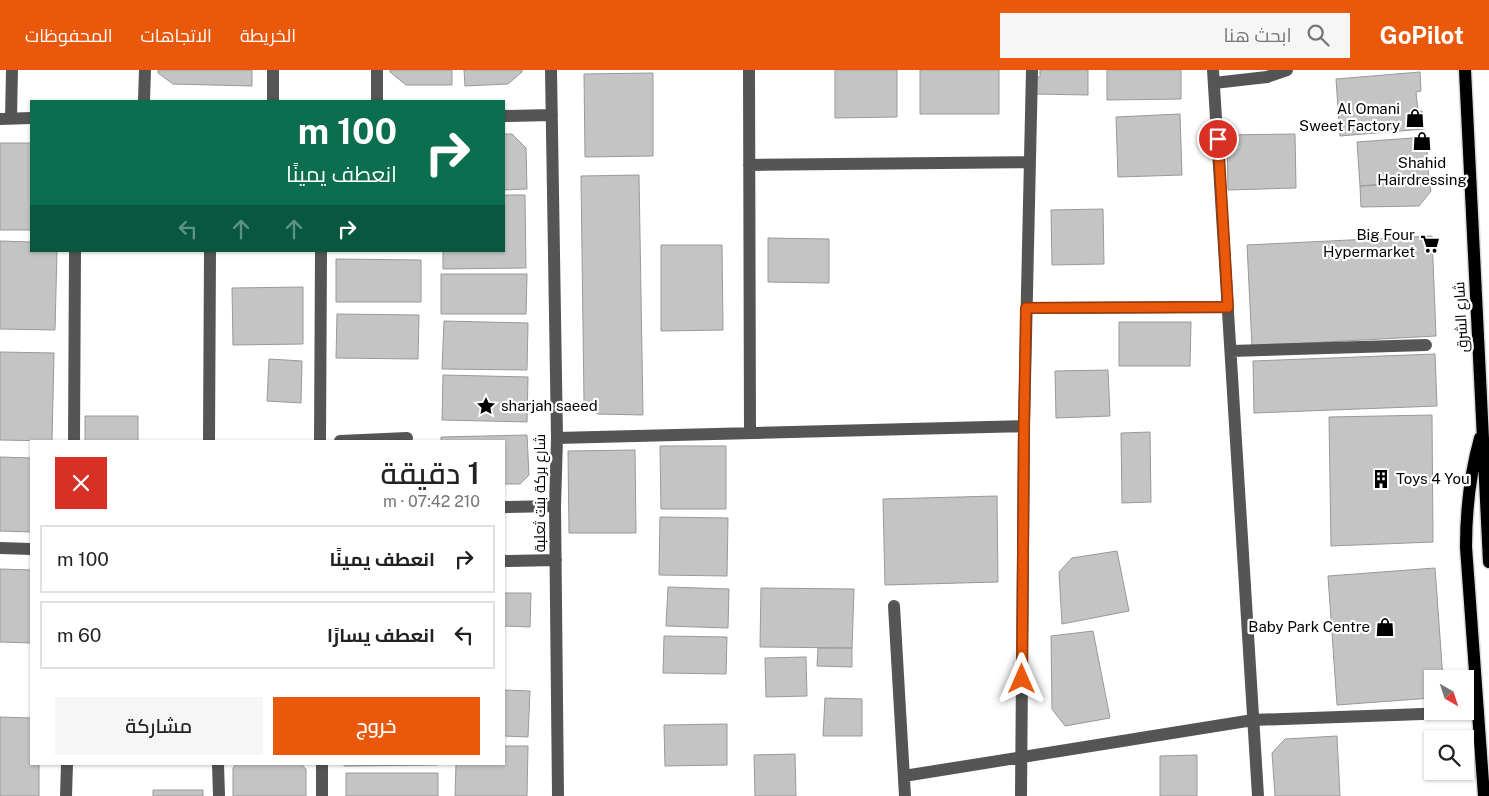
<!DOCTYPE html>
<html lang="ar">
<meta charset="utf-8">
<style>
:root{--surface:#fff;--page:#f6f6f6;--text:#222;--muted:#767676;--line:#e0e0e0;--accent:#ea580c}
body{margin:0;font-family:"Public Sans",Cairo,sans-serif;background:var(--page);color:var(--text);direction:rtl;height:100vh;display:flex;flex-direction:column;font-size:19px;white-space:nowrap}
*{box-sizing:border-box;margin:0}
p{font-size:16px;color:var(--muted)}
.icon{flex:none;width:28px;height:28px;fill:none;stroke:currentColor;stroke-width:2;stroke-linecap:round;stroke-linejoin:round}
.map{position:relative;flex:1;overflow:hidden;direction:ltr}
.sheet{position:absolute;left:30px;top:370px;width:475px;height:325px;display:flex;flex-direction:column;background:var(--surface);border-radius:0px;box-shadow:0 1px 4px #0004;direction:rtl}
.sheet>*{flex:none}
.top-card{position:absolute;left:30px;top:30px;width:475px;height:152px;border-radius:0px;box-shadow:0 1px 4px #0004;direction:rtl;background:#0b6e4f;color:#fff;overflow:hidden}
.needle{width:32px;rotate:141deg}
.controls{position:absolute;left:1424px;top:600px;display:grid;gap:10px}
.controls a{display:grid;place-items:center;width:50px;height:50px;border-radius:0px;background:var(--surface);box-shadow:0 1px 4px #0004;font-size:25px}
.pin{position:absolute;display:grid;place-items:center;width:42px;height:42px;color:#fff;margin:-21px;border:2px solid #fff;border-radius:50%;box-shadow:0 1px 5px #0007}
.me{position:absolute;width:55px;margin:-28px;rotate:0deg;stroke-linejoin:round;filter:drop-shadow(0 0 4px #0008)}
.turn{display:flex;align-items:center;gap:18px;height:105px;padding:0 25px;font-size:22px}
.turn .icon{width:65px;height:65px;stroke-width:2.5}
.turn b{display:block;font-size:35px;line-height:42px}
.lanes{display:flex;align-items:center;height:48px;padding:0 25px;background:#0003;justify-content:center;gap:25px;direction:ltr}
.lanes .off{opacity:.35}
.round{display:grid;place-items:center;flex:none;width:52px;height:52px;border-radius:0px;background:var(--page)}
.headline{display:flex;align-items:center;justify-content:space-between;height:85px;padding:0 25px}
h1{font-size:30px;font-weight:600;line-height:38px}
.primary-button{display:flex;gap:10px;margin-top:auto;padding:10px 25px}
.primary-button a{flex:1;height:58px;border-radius:0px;background:var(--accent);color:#fff;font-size:20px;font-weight:600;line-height:58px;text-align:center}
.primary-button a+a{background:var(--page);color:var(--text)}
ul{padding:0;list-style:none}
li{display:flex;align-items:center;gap:15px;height:68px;margin:0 10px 8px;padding:0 15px;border:2px solid var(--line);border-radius:0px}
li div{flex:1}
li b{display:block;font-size:19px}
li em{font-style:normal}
header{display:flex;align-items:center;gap:30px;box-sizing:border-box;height:70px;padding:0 25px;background:var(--accent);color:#fff}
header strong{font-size:24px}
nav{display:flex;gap:28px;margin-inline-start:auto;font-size:18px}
.search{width:350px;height:45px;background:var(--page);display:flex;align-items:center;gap:12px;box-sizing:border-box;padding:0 18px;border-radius:0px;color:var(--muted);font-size:19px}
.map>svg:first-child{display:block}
</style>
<header>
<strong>GoPilot</strong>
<div class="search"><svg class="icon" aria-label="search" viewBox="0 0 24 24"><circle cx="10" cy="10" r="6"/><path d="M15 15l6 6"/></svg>ابحث هنا</div>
<nav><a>الخريطة</a><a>الاتجاهات</a><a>المحفوظات</a></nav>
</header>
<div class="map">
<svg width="1489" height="726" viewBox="0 0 1489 726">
<rect width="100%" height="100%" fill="#fff"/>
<path fill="#c4c4c4" stroke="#999" d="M 158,0 L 252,0 L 252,16 L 173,14 L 158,3 Z
M 390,0 L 452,0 L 452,15 L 406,15 L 390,2 Z
M 464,0 L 522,0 L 522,2 L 508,14 L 465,16 Z
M 835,0 L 897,0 L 897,47 L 835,48 Z
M 920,0 L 999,0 L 999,44 L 920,44 Z
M 1040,0 L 1088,0 L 1088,25 L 1035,24 L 1035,7 L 1040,7 Z
M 1107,0 L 1181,0 L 1181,29 L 1107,30 Z
M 1420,2 L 1421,21 L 1416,22 L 1418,41 L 1422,41 L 1424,59 L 1340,66 L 1336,9 Z
M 653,3 L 653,86 L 585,87 L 584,4 Z
M 1180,44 L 1182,105 L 1118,107 L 1116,47 Z
M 504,64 L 512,64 L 526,78 L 527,119 L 504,120 Z
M 1295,64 L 1296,118 L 1228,120 L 1227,65 Z
M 1426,67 L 1429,111 L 1360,116 L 1357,72 Z
M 0,73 L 31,73 L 31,160 L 0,160 Z
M 639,105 L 643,345 L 597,344 L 584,331 L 581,106 Z
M 1429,111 L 1431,121 L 1419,136 L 1361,137 L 1360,116 Z
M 504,125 L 525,125 L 526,198 L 443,199 L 443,181 L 504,181 Z
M 1103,139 L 1104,194 L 1052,195 L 1051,140 Z
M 1432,166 L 1436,266 L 1252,276 L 1247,175 Z
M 768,168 L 829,169 L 829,213 L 768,212 Z
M 0,171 L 31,172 L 31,181 L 57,181 L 55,260 L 0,259 Z
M 661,175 L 722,175 L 723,260 L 661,261 Z
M 336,189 L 421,190 L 421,232 L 336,232 Z
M 441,204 L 527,204 L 526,244 L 441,244 Z
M 303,217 L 303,274 L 233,275 L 232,218 Z
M 337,244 L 419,245 L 418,289 L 336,288 Z
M 444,251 L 528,253 L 527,300 L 442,299 Z
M 1119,252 L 1191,252 L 1190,296 L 1119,296 Z
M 0,282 L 54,283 L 52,371 L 0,370 Z
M 1435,284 L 1437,336 L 1254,343 L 1253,291 Z
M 269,289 L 302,291 L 301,333 L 267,331 Z
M 1108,300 L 1110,346 L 1056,348 L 1055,301 Z
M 443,305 L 528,307 L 527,352 L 442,350 Z
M 1432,345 L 1433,472 L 1331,476 L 1329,347 Z
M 85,346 L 138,346 L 138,371 L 85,371 Z
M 1150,362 L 1151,432 L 1122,433 L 1121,363 Z
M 527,365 L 529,405 L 520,414 L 504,414 L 504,371 L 441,371 L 441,367 Z
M 660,376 L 726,376 L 726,439 L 661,439 Z
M 635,380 L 636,463 L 569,463 L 568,381 Z
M 0,387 L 31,388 L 31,462 L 0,461 Z
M 997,426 L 998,512 L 885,515 L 883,429 Z
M 660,447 L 728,448 L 727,506 L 659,505 Z
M 1117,481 L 1129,541 L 1062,554 L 1059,502 L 1072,488 Z
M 1435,498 L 1443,609 L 1432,609 L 1432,628 L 1337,635 L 1328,506 Z
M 0,499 L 31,500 L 31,573 L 0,572 Z
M 668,517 L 729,519 L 728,558 L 666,556 Z
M 761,518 L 854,519 L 852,578 L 760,577 Z
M 504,523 L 531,523 L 530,557 L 504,556 Z
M 1093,561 L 1110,648 L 1065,656 L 1052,639 L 1051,566 Z
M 664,566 L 727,567 L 726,604 L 663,603 Z
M 818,578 L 852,578 L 852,597 L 817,596 Z
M 806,587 L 807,626 L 766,627 L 765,588 Z
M 504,620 L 530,621 L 528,667 L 504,666 Z
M 825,628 L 862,629 L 862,666 L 823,666 Z
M 0,647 L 31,648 L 31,694 L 39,694 L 39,726 L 0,726 Z
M 727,654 L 727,695 L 665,696 L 664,655 Z
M 1337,666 L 1340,726 L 1275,726 L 1272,683 L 1285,669 Z
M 504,676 L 528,676 L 527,726 L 455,726 L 456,694 L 504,694 Z
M 795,684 L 796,726 L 755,726 L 754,685 Z
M 1197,685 L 1197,726 L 1160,726 L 1160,686 Z
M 236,694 L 301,694 L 306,699 L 306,726 L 233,726 L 233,698 Z
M 344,694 L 438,694 L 438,695 L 344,696 Z
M 346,703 L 438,703 L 438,726 L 346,726 Z
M 153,720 L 203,720 L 203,726 L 153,726 Z"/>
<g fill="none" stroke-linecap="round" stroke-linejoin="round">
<g stroke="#dbdbdb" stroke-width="15">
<path id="major" d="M 1465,0 L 1489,492
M 1480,368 C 1470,404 1466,439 1466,477 L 1484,726"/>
</g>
<path stroke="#555" stroke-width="12" d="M 273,0 L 273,31
M 551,0 L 557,368 L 555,436 L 558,726
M 749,0 L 750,363
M 1213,0 L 1258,726
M 1214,13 L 1267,7 L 1287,0
M 144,31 L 145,0
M 377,31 L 377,0
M 504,46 L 552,45
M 11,48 L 12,0
M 0,49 L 31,48
M 749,95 L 1030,92
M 1027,238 L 1228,237
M 1231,281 L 1426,275
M 557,368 L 1024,356
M 74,371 L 75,181
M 209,371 L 210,181
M 320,371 L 321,181
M 340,371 L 407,368
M 504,437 L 555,436
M 0,478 L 31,479
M 504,491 L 556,490
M 894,536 L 905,726
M 218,694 L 219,726
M 322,694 L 322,726
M 904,706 L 1253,650 L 1478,642
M 66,726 L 67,694
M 1021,726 L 1024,356 L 1032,0"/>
<use href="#major" stroke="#000" stroke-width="12"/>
</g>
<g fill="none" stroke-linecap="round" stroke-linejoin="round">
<g stroke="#983908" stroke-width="12">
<path id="route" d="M 1022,609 L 1024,356 L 1026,238 L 1228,237 L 1218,69"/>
</g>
<use href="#route" stroke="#ea580c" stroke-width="9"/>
</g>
<defs>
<g id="shop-bare" transform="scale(1.5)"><path d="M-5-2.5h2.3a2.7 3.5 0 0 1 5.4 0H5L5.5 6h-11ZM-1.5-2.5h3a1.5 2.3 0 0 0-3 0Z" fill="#000" stroke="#fff" stroke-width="2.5" paint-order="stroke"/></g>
<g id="supermarket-bare" transform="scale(1.5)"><path d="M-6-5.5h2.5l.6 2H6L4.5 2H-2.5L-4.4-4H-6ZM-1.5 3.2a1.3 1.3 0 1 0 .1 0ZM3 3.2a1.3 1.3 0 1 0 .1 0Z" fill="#000" stroke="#fff" stroke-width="2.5" paint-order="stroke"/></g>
<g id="sight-bare" transform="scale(1.5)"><path d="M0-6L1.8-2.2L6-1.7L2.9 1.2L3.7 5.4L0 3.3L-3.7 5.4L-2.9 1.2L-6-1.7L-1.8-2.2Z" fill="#000" stroke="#fff" stroke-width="2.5" paint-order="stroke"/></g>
<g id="building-bare" transform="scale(1.5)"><path d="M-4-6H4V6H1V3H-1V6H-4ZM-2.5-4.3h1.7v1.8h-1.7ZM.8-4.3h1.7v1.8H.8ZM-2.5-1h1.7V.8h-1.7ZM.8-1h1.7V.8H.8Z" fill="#000" stroke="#fff" stroke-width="2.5" paint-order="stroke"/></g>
</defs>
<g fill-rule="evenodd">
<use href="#shop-bare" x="1415" y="48"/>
<use href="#shop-bare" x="1422" y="71"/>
<use href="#supermarket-bare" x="1430" y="174"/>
<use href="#sight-bare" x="486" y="336"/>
<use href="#building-bare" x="1381" y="409"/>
<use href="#shop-bare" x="1385" y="557"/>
</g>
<g text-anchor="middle" stroke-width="4.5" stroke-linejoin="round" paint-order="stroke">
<g font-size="15" fill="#000" stroke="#fff" text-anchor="end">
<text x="1400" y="44">Al Omani<tspan x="1400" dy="17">Sweet Factory</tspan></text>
<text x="1422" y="98" text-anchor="middle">Shahid<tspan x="1422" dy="17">Hairdressing</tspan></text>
<text x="1415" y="170">Big Four<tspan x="1415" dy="17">Hypermarket</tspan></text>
<text x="501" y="341" text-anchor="start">sharjah saeed</text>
<text x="1396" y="414" text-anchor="start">Toys 4 You</text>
<text x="1370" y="562">Baby Park Centre</text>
</g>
<g font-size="15" fill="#000" stroke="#fff">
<text transform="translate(1461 247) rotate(-93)" y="5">شارع الشرق</text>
<text transform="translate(540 423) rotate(-90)" y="5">شارع بركة بنت ثعلبة</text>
</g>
</g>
</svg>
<div class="controls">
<a><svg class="needle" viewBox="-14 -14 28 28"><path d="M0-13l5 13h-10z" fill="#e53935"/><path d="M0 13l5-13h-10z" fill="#767676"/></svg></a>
<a><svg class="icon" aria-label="search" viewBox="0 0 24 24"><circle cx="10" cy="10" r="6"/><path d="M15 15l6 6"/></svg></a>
</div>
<div class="pin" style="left:1218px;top:69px;background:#d93025"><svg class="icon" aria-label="arrive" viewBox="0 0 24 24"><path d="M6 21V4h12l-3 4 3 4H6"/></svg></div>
<svg class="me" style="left:1022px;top:609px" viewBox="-20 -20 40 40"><path d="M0-17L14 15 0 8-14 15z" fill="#ea580c" stroke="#fff" stroke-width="4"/></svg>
<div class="top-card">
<div class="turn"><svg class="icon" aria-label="right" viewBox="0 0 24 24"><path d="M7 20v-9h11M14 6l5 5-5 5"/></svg><div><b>100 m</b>انعطف يمينًا</div></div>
<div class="lanes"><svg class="icon off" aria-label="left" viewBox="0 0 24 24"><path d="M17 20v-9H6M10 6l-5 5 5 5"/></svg><svg class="icon off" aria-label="ahead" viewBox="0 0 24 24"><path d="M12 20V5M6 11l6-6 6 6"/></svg><svg class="icon off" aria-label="ahead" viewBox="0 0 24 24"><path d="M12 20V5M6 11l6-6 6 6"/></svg><svg class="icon" aria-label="right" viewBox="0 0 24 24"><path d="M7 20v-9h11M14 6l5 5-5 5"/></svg></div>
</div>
<section class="sheet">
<div class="headline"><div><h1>1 دقيقة</h1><p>210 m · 07:42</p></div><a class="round" style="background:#d93025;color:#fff"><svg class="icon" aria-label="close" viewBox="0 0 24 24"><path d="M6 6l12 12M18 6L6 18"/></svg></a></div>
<ul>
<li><svg class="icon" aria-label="right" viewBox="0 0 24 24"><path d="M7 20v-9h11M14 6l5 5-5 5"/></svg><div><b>انعطف يمينًا</b></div><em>100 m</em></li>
<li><svg class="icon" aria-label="left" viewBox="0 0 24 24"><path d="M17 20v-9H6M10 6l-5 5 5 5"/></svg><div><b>انعطف يسارًا</b></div><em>60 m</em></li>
</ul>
<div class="primary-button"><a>خروج</a><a>مشاركة</a></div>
</section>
</div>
